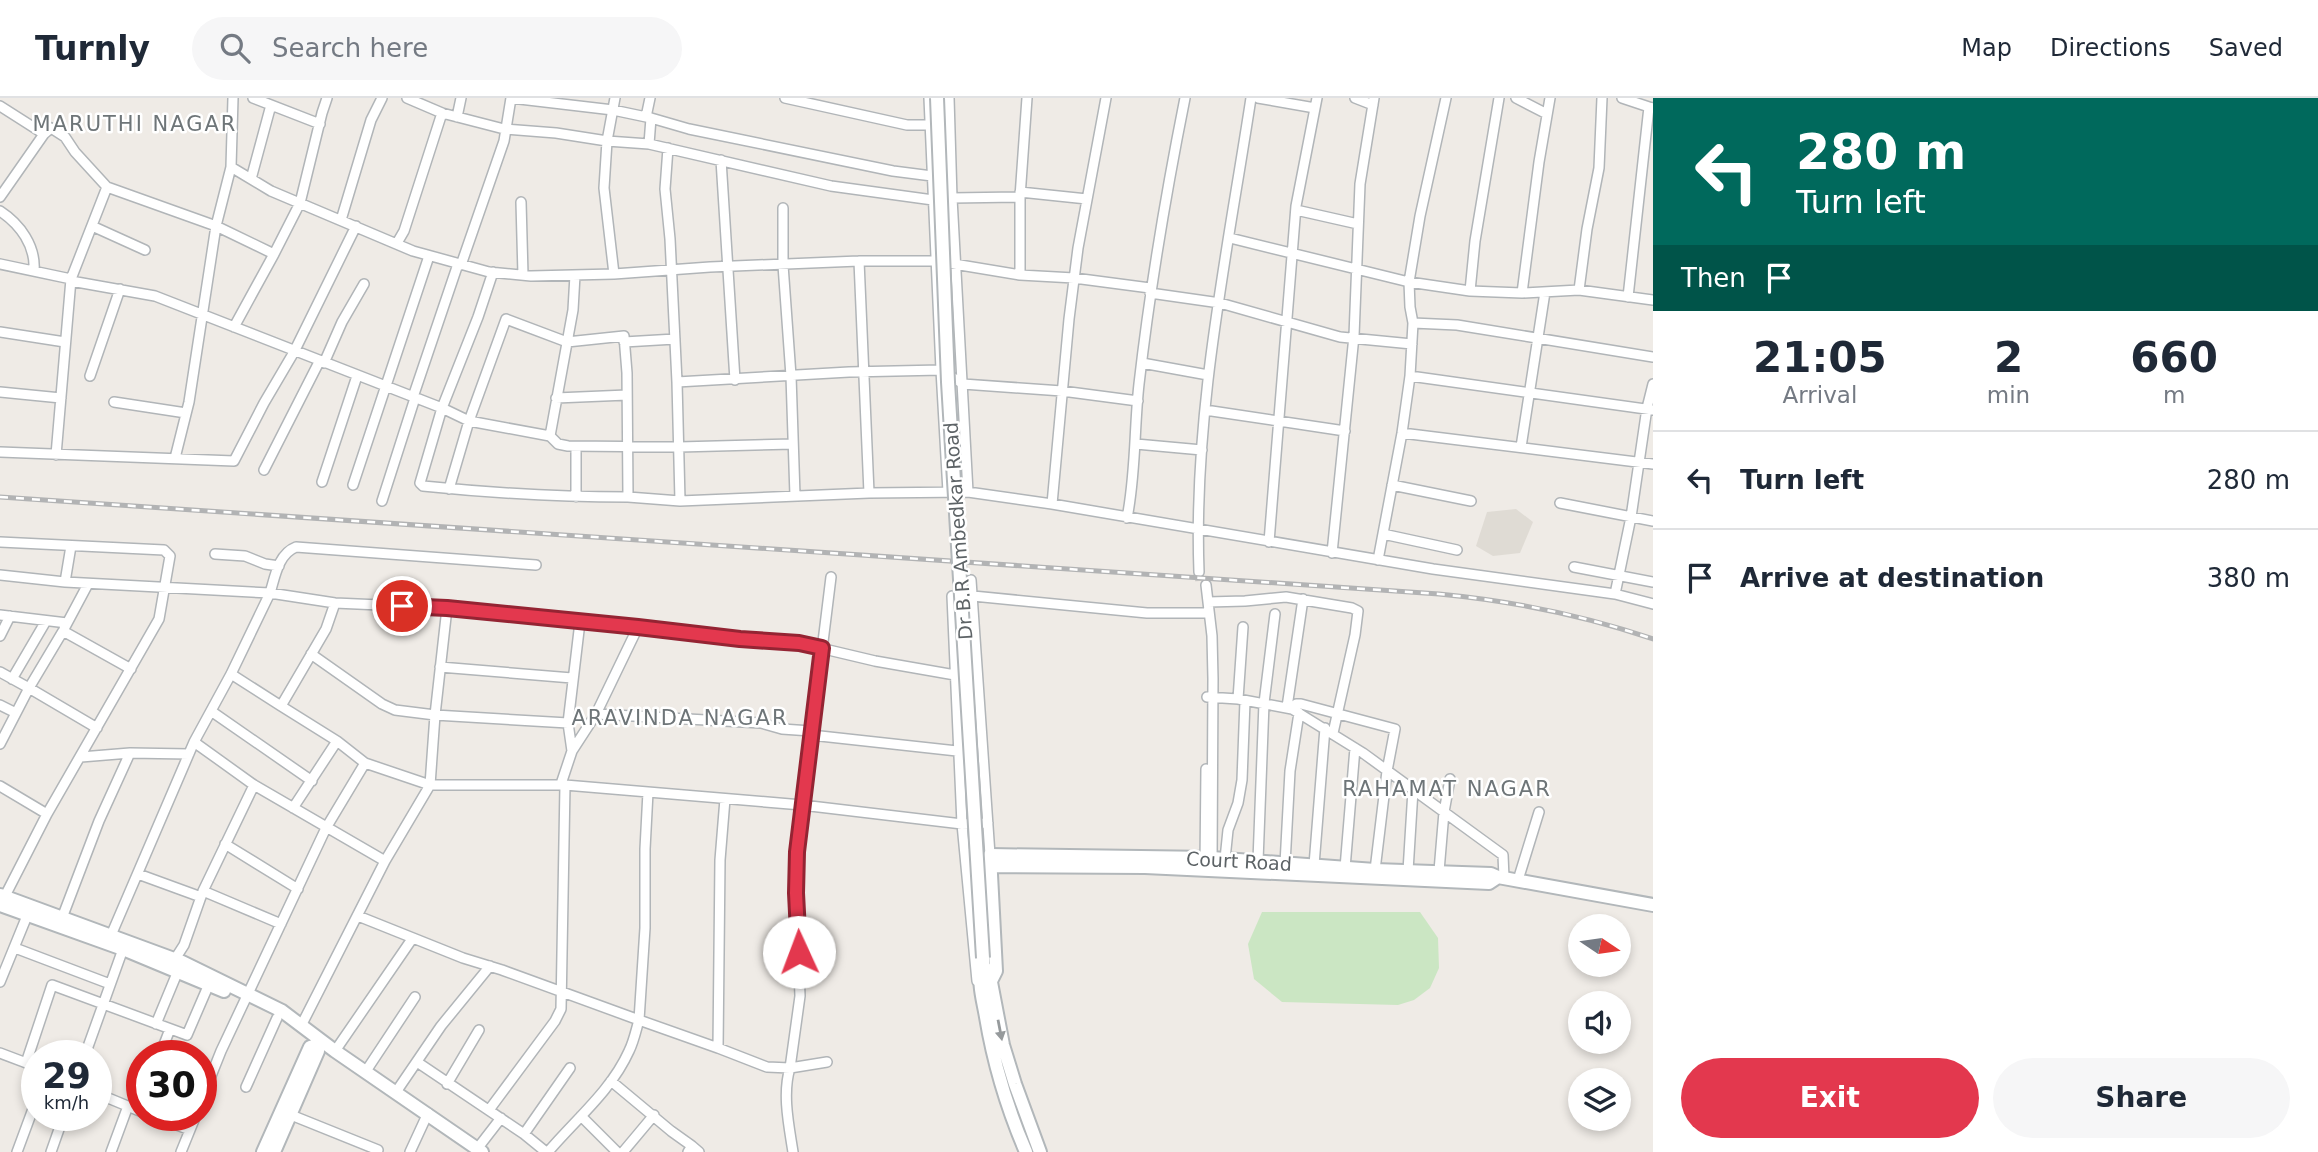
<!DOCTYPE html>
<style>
:root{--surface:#fff;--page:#f6f6f7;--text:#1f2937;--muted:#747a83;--line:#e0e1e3;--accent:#e3384e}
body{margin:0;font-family:"DejaVu Sans",sans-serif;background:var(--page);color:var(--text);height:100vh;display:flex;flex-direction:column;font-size:26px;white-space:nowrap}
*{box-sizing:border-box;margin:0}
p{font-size:23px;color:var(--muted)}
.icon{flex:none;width:38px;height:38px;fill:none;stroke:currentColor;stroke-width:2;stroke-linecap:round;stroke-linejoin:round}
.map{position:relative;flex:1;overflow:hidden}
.side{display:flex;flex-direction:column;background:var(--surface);width:665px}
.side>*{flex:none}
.guide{background:#00695c;color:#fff;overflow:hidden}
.needle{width:46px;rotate:103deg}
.tools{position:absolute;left:1568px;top:816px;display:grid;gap:14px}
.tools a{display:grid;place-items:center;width:63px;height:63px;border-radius:50%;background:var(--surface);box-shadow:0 4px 10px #0003;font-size:35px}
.speed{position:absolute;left:21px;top:942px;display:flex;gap:14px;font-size:35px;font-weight:700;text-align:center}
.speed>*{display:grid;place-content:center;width:91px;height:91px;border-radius:50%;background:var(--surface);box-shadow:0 4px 10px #0003;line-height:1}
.speed small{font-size:18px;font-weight:400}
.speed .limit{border:10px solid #d22;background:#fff;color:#111}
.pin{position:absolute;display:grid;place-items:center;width:60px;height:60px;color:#fff;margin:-30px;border:4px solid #fff;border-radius:50%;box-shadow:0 2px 7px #0007}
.me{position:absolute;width:77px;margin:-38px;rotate:358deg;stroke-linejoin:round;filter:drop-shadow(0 0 5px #0008)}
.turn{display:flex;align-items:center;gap:24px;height:147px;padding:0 28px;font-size:32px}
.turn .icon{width:91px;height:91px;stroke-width:2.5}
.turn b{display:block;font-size:49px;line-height:60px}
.then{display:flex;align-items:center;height:66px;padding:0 28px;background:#0003;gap:14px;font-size:26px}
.eta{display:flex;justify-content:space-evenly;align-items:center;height:119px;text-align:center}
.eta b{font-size:42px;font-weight:700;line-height:49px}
.button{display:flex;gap:14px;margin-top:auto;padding:14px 28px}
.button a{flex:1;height:80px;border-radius:42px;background:var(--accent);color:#fff;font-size:28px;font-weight:700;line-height:80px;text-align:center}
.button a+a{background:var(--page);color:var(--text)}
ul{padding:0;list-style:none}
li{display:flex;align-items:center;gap:21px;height:98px;padding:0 28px;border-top:2px solid var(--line)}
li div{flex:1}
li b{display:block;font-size:26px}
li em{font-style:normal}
header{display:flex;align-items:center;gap:42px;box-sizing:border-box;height:98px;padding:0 35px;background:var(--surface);border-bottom:2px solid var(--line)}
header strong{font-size:33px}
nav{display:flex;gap:38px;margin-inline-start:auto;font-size:24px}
.search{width:490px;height:63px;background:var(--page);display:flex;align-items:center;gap:18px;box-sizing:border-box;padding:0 24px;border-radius:38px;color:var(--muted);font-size:26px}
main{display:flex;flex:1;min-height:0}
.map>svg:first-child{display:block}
</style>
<header>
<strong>Turnly</strong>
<div class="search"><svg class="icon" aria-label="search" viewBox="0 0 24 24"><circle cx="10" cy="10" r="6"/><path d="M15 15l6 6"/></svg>Search here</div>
<nav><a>Map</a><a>Directions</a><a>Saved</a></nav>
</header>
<main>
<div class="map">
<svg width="1653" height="1054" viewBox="0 0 1653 1054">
<rect width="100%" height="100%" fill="#efebe6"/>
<path fill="#dfdbd4" d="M 1516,411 L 1533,424 L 1520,455 L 1493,458 L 1476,448 L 1487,414 Z"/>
<path fill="#cbe6c3" d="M 1262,814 L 1420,814 L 1438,840 L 1439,870 L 1430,890 L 1414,902 L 1398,907 L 1282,904 L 1254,881 L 1248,846 Z"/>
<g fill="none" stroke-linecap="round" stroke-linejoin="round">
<path stroke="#cac9c6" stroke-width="9" stroke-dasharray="9 4.5" stroke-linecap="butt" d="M 1199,474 L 1200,487"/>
<g stroke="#b1b5b8" stroke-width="12">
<path id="street" d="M 253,0 L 320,26
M 511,0 L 613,12 L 651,20
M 785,0 L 907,27 L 930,27
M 929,0 L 941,272 L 948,394
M 949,0 L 952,100 L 968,394
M 1027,0 L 1020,99 L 1020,177 L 1074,180 L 1150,190
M 1258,0 L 1315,10
M 1355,0 L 1373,7
M 1516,0 L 1547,16
M 1622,0 L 1649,9
M 0,8 L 44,36 L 51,30 L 65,39 L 75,54 L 107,89 L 216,128 L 274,156 L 300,105 L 322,15 L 327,0
M 442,15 L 504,31 L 556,35 L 607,43 L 649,46 L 651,20 L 689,31 L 893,73 L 932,78
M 457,19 L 461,0
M 646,19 L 650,0
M 649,46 L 831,88 L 933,102
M 668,50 L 665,91 L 670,141 L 677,284 L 849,274 L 941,272 L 963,286 L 1062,293 L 1138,303
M 721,62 L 735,282
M 231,69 L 271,93 L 413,153 L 489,174 L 531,178 L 614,176 L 710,169 L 859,163 L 936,163 L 1020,177
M 251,81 L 271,7
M 1020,94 L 1087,101
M 0,99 L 44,36
M 952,100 L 1020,99
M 521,104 L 523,177
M 783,110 L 783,167 L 791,278 L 795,398
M 1296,112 L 1358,126
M 0,113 C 20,126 36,148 34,173
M 341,122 L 371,22 L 382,0
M 92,128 L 145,152
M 1230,140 L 1409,184 L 1470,193 L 1522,195 L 1579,192 L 1653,202
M 397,145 L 404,133 L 442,15 L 407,0
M 859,163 L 869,395
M 0,166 L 71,181
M 461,167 L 504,43 L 511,0
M 614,176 L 604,90 L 607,43 L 615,0
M 71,183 L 155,198 L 442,310 L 478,219 L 493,174
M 1579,192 L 1587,131 L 1599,70 L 1602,0
M 1470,193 L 1475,143 L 1499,0
M 1150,195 L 1220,205 L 1340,239 L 1412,246
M 1522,195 L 1539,64 L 1550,0
M 1628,199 L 1649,9 L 1653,10
M 506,221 L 567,244 L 624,238 L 627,275 L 628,399 C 559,399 491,395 423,388 L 420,385 L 442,310 L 469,323 Z
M 1413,225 L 1457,227 L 1653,259
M 234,229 L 274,156
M 0,234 L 65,244
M 624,244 L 675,241
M 324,265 L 342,224 L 364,186
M 1142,265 L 1208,277
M 90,278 L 120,191
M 1410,278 L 1653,312
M 677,284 L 680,403 L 869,395 L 968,394 L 1052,406 L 1433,471 L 1615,496 L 1653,506
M 0,294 L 61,300
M 413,299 L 458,166
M 556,300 L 627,297
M 114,304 L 186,315
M 1205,312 L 1345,333
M 1402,335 L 1653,366
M 550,338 L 558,346 L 568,348 L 679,349 L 793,346
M 1136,346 L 1202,352
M 576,349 L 576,399
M 1521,349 L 1545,194
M 0,354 L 234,363 L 264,305 L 294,254 L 356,128
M 56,357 L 71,181 L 107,89
M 175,360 L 189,304 L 216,128 L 231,69 L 233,0
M 264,372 L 319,264
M 322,384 L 357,278
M 353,387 L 429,158
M 1392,387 L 1471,403
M 449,391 L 469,323 L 550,338 L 573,212 L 575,177
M 628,399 L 680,403
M 382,403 L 415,300
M 1560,405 L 1653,423
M 1052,406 L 1069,221 L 1078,150 L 1106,0
M 1127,420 C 1136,375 1134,331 1139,286 C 1150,190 1166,95 1185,0
M 1383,436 L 1457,452
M 0,444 L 164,452 L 170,458 L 159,521 L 47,716
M 1269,444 L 1296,108 L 1317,0
M 1332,455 L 1354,238 L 1360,86 L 1374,0
M 215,456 L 245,458 L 265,466 L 279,468
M 1378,462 L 1402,335 L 1410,278 L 1413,225 L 1410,209 L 1409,184 L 1420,118 L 1446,0
M 536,467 L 296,449 C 278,456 275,479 270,495 L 335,505 L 447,510 L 638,529 L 596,616 L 572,653 L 561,686
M 1574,469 L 1653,484
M 1199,474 C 1193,315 1227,157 1251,0
M 0,477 L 65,484 L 270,495 L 231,576 L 194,644 L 109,842
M 971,482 L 990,757
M 65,484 L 71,448
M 1206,487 L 1212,538 L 1213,581 L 1212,764
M 1615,496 L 1631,419 L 1647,310 L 1653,286
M 1208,504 L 1245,503 L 1286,499 L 1352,510 L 1358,513 L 1355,537 L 1333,635
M 0,517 L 67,525
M 638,529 L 686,536 L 799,545 L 875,563 L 955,577
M 64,531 L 88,486
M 0,538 L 10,518
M 311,556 L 382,606 L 395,612 L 435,617 L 568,625
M 440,569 L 572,580
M 0,574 L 29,590 L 63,533 L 131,571
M 231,576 L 281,608
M 12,581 L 46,523
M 1207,599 L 1238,601 L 1292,611 L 1363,655 L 1503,757 L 1504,780
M 1238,601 L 1243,529
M 0,607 L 16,615
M 1287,609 L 1303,501
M 1292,611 L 1296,606 L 1301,606 L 1395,631 L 1387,673 L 1375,772
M 211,613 L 312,683
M 596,616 L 761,625 L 782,631 L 811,633
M 811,637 L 957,653
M 337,643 L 365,665 L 430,687 L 435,617 L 447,510
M 194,644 L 254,687 L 385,763
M 0,646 L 29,590 L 97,630
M 572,653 L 568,625 L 580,524
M 81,659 L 130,655
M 0,688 L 47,716 L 5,798
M 293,710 L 337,643 L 281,608 L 326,531 L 335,505
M 225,746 L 298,791
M 1225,761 L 1228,732 L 1238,705 L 1242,682 L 1245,603
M 1258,763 L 1264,605 L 1275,516
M 1205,766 L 1206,671
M 1285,766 L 1290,673 L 1299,615
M 1314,767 L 1325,630
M 1345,770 L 1355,650
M 1408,773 L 1413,692
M 1439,773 L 1444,714 L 1450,681
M 138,776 L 201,799
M 1518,782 L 1539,714
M 203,793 L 281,826
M 358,818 L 463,860 L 502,872 L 639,922 L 645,830 L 645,751 L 648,694
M 62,820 L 99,723 L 130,655 L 189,656
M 15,850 L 110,886
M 175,861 L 184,847 L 203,793 L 254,687
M 977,883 L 962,726 L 952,498 L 973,498 L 1147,515 L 1204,515
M 0,884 L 29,813
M 156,926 L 180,868
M 301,928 L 385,763 L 430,687 L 565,687 L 802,707 L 962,726 L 988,725
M 718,950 L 767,969 L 790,970 L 800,898 L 796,795 L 797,754 L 831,479
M 335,953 L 412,841
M 0,955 L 37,969
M 85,957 L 123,851
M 160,957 L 170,931
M 417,964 L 524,1036 L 546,1054
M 26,965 L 52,887 L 187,937 L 209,886
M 366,973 L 415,899
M 611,983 L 671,1033 L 692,1048
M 447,986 L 479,932
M 246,989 L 277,920
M 396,994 L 441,928 L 490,868
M 96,995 L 142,1014
M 201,1003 L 221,953 L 326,730 L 365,665
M 489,1012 L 555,923 L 561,911 L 565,687
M 150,1017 L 190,1032
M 291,1017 L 378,1052
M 581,1018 L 617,1054
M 524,1036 L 570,970
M 477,1051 L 501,1020
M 17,1054 L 37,1000
M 51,1054 L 64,1017
M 111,1054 L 128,1008
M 181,1054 L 196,1017
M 410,1054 L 428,1015
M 548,1054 C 576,1021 611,993 629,953 C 634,943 636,932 639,922 L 718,950 L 720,762 L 725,701
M 623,1054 L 654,1017
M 688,1054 L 692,1048 L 699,1054
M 793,1054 C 789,1028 782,996 790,970 L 827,964"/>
</g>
<g stroke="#b2b7ba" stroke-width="16">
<path id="secondary" d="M 991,768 L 1145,769 L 1489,785 L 1498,779
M 0,797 L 182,864 L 282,913 L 335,953 L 482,1054
M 0,807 L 123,851 L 224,893
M 983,860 L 983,867 L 990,879 L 1003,947 L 1015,986 L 1040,1054
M 983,867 C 977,884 983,901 986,919 C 994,967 1007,1010 1026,1054
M 991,883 L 996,873 L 990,757 L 1212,760 L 1375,772 L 1491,776 L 1498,779 L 1653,807
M 263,1054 L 310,949 L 317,947
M 274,1054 L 318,953 L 317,947"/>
</g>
<use href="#street" stroke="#fff" stroke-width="9"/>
<use href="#secondary" stroke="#fff" stroke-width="12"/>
<g stroke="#b2b3b4" stroke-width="5">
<path id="rail" d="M 0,399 L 1439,496 C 1512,503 1583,517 1653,541"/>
</g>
<use href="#rail" stroke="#fff" stroke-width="2.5" stroke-dasharray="8" stroke-linecap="butt"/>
<g stroke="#b2b7ba" stroke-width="16" stroke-linecap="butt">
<path id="secondary-bridge" d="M 937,0 L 948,284 L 983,860"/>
</g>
<use href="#secondary-bridge" stroke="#fff" stroke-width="12"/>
</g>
<defs><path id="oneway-solid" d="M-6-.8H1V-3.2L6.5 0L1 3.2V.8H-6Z" transform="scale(1.75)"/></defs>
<use fill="#969a9c" href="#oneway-solid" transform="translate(1000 932) rotate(79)"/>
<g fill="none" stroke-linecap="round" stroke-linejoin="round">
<g stroke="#942433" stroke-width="18">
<path id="route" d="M 402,508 L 447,510 L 638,529 L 740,541 L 799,545 L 822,550 L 797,754 L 796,795 L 799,854"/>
</g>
<use href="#route" stroke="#e3384e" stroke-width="12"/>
</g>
<g text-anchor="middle" stroke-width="5" stroke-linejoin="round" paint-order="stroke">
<g font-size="19" fill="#5d6366" stroke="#fff">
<text transform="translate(958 433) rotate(-94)" y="7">Dr B.R Ambedkar Road</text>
<text transform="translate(1239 763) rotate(3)" y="7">Court Road</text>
</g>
<g font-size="21" letter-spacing="2" fill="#6e7578" stroke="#fff">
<text x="135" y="33">MARUTHI NAGAR</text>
<text x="680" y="627">ARAVINDA NAGAR</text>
<text x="1447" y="698">RAHAMAT NAGAR</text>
</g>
</g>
</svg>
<div class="tools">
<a><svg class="needle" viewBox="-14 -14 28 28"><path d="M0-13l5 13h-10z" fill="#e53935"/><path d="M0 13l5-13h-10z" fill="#747a83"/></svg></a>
<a><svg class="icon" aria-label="sound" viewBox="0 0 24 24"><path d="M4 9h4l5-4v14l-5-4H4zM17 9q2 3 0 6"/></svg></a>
<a><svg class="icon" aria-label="layers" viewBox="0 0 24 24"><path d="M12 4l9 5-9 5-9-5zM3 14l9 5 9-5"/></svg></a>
</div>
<div class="speed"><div>29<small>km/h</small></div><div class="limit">30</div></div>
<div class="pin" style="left:402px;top:508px;background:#d93025"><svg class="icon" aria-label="arrive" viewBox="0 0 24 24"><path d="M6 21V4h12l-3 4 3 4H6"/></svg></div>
<svg class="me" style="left:799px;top:854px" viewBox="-20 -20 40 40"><circle r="19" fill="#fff"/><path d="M0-13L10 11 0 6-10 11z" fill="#e3384e"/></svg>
</div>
<section class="side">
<div class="guide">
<div class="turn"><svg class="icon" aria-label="left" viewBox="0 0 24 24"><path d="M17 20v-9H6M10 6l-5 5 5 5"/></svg><div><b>280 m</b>Turn left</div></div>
<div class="then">Then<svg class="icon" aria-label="arrive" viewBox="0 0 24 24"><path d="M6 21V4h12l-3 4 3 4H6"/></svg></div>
</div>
<div class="eta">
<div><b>21:05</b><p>Arrival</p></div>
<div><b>2</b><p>min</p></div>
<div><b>660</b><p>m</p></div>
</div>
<ul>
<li><svg class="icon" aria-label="left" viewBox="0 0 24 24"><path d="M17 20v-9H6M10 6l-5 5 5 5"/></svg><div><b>Turn left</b></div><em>280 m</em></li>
<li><svg class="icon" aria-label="arrive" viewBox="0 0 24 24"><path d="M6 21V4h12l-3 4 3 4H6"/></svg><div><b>Arrive at destination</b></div><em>380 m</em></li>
</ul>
<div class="button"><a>Exit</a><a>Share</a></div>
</section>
</main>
